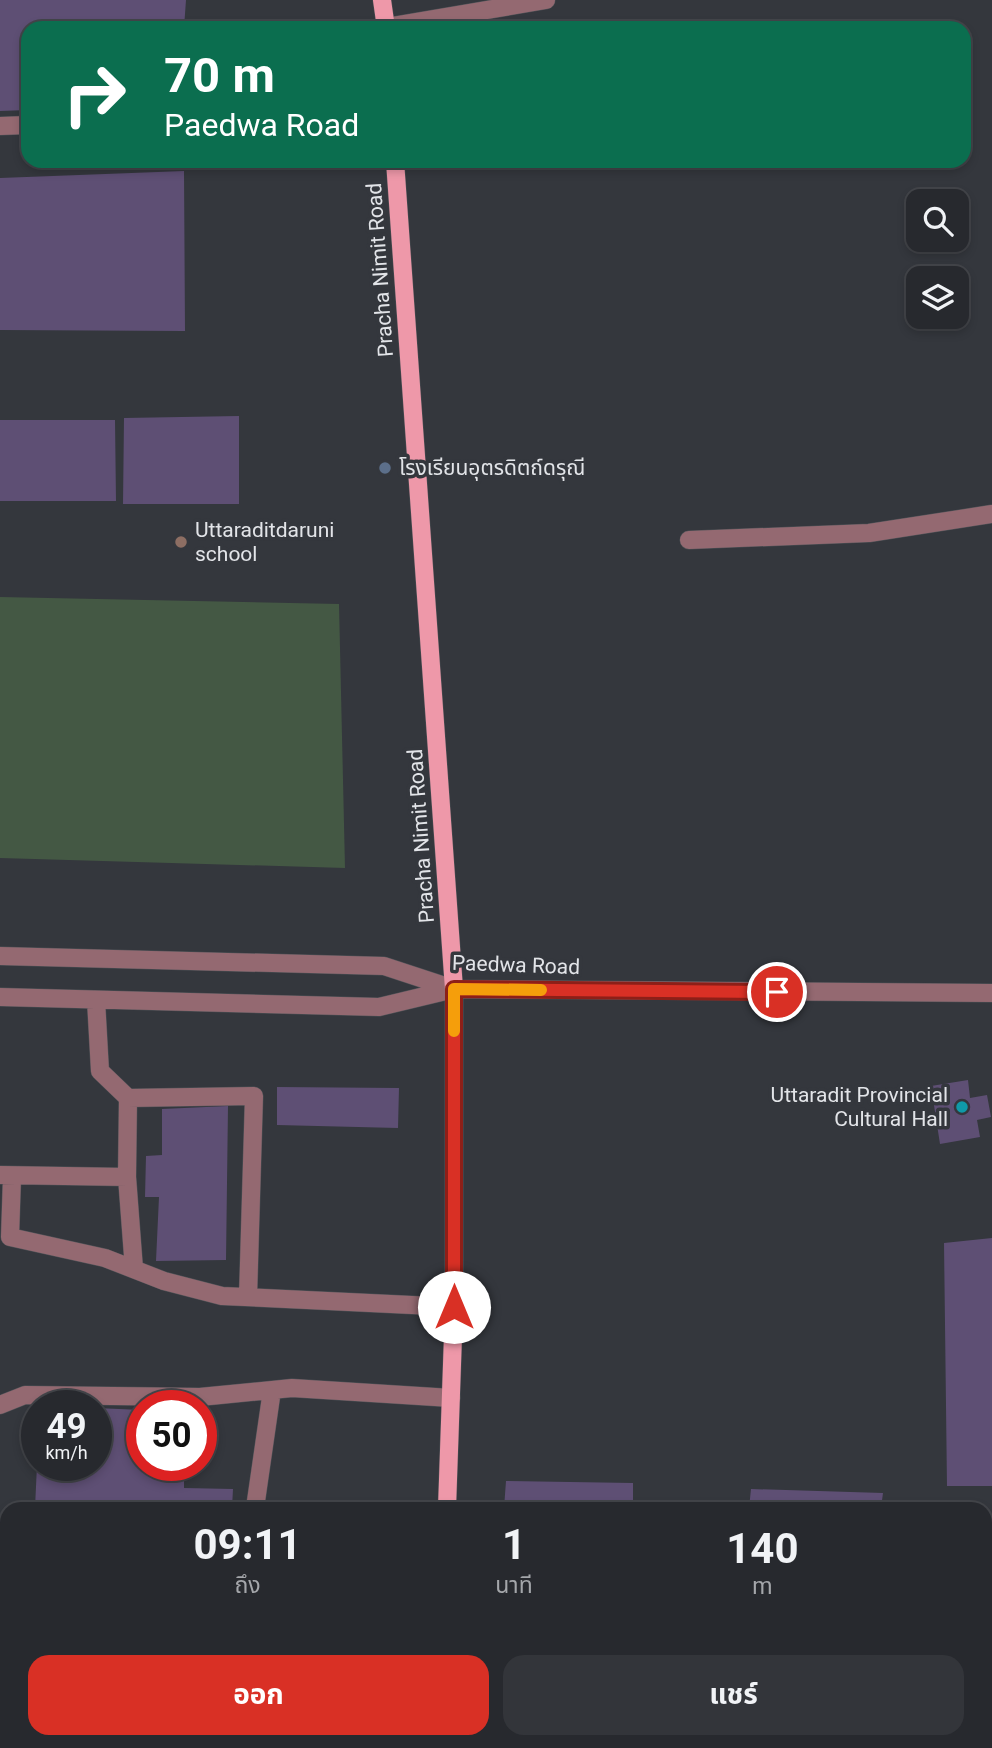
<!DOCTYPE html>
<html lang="th">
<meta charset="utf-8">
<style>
:root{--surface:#27292e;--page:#33353a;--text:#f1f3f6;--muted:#a4a6aa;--line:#43454a;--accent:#d93025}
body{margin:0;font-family:Roboto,"Noto Sans Thai",sans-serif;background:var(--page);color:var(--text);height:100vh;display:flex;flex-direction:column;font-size:26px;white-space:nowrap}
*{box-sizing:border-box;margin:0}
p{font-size:23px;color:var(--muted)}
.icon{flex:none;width:38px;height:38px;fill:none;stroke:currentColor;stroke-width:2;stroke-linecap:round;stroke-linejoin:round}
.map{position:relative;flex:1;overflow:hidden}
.drawer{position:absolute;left:0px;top:1502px;width:992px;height:247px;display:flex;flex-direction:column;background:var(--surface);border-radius:21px 21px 0 0;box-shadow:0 4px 10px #0003,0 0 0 2px var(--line)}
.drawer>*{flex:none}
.hud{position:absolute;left:21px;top:21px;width:950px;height:147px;border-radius:21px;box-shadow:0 4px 10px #0003,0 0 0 2px var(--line);background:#0b6e4f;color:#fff;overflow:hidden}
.controls{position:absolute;left:906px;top:189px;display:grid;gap:14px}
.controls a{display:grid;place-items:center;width:63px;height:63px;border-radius:14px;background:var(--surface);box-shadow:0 4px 10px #0003,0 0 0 2px var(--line);font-size:35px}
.speed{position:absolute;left:21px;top:1390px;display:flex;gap:14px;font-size:35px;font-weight:700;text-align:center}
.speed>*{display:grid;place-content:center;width:91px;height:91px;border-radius:50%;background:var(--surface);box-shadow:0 4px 10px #0003,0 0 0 2px var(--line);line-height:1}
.speed small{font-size:18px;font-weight:400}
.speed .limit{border:10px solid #d22;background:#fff;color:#111}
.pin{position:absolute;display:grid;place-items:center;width:60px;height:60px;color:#fff;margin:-30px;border:4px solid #fff;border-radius:50%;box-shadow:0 2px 7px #0007}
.me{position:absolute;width:77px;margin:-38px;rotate:0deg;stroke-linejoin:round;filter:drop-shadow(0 0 5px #0008)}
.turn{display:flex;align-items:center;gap:24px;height:147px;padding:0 28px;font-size:32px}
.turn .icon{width:91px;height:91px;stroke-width:2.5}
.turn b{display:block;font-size:49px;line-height:60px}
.eta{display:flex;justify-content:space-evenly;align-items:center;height:119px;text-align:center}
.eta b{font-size:42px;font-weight:700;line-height:49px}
.button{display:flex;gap:14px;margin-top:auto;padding:14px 28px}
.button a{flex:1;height:80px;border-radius:21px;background:var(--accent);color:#fff;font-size:28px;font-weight:700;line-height:80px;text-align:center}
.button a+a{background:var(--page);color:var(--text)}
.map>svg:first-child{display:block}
</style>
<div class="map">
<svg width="992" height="1748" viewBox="0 0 992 1748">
<rect width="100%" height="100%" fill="#34373d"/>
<path fill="#445844" d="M 0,597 L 339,604 L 345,868 L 0,858 Z"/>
<path fill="#5e4f74" d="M 0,0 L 186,0 L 184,28 L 28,28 L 28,110 L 0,111 Z
M 184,171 L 185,331 L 0,330 L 0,178 Z
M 239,416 L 239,504 L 123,504 L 124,418 Z
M 0,420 L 115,420 L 116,501 L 0,501 Z
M 968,1080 L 970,1098 L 987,1095 L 991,1117 L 977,1120 L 980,1137 L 940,1144 L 931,1086 Z
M 277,1087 L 399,1088 L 398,1128 L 277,1125 Z
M 228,1106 L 226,1260 L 156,1261 L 159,1197 L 145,1197 L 146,1156 L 162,1155 L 162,1109 Z
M 992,1238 L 992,1486 L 947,1486 L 944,1243 Z
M 96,1408 L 142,1410 L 142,1465 L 184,1465 L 184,1488 L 233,1489 L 232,1508 L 35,1508 L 37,1465 L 96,1465 Z
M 506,1481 L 633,1483 L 633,1508 L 504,1508 Z
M 751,1489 L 883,1493 L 881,1508 L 749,1508 Z
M 985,1543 L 992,1543 L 992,1598 L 985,1598 Z
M 985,1702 L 992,1702 L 992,1748 L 885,1748 L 885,1741 L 985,1741 Z
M 45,1741 L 211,1741 L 211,1748 L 46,1748 Z
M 481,1741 L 537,1741 L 536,1748 L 480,1748 Z
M 572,1741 L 643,1741 L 642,1748 L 571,1748 Z
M 807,1741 L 874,1741 L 873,1748 L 807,1748 Z"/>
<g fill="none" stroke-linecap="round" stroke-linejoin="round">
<g stroke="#505358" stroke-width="19">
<path id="minor" d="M 386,27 L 546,0
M 0,126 L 28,125
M 689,540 L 869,533 L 992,514
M 0,956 L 384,966 L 454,989
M 0,997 L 379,1007 L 454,989 L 992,993
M 96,1000 L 100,1071 L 128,1098
M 1,1175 L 127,1177
M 12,1177 L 10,1237 L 105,1258 L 164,1281 L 222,1296 L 454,1307
M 134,1269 L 127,1177 L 128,1098 L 254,1096 L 248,1297
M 0,1405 L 25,1395 L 200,1397 L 292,1388 L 451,1398
M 255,1508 L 272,1390
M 0,1681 L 7,1682"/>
</g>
<g stroke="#505358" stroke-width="19">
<path id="major" d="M 382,0 L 386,28
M 395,161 L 454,989 L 454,1307 L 447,1508
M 440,1748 L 440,1741"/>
</g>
<use href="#minor" stroke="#946971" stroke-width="18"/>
<use href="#major" stroke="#ee98a9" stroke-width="18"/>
</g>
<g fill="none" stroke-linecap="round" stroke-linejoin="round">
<g stroke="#8d1f18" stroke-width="18">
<path id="route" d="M 454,1307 L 454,989 L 777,992"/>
</g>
<use href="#route" stroke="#d93025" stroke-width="12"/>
<path stroke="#f59e0b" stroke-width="12" d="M 454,1031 L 454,989 L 541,990"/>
</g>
<circle fill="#5c6f8a" stroke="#34373d" stroke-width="2.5" cx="385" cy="468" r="7"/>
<circle fill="#8d6e63" stroke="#34373d" stroke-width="2.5" cx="181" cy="542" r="7"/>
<circle fill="#0f9aa8" stroke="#34373d" stroke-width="2.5" cx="962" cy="1107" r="7"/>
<g text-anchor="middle" stroke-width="7" stroke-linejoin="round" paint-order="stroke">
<g font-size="21" fill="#e2e4e8" stroke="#34373d">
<text transform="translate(380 270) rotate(-94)" y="7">Pracha Nimit Road</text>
<text transform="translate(421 836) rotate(-94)" y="7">Pracha Nimit Road</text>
<text transform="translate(516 965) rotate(2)" y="7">Paedwa Road</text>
</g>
<g font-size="21" fill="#e2e4e8" stroke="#34373d" text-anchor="start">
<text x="399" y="475">โรงเรียนอุตรดิตถ์ดรุณี</text>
<text x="195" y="537">Uttaraditdaruni<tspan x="195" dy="24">school</tspan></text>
<text x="948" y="1102" text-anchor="end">Uttaradit Provincial<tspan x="948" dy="24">Cultural Hall</tspan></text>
</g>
</g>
</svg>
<div class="controls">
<a><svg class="icon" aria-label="search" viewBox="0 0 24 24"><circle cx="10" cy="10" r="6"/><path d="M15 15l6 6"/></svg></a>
<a><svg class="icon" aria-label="layers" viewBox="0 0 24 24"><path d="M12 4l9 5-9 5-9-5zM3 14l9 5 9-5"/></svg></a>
</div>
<div class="speed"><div>49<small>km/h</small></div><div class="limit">50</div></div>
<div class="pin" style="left:777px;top:992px;background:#d93025"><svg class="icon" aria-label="arrive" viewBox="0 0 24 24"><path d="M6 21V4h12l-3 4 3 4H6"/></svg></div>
<svg class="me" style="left:454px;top:1307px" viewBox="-20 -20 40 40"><circle r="19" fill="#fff"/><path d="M0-13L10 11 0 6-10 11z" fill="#d93025"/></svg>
<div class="hud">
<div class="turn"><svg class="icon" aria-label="right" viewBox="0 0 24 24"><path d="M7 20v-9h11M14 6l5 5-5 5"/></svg><div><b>70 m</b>Paedwa Road</div></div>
</div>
<section class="drawer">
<div class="eta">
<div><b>09:11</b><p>ถึง</p></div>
<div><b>1</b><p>นาที</p></div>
<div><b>140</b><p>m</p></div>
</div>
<div class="button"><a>ออก</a><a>แชร์</a></div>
</section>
</div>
